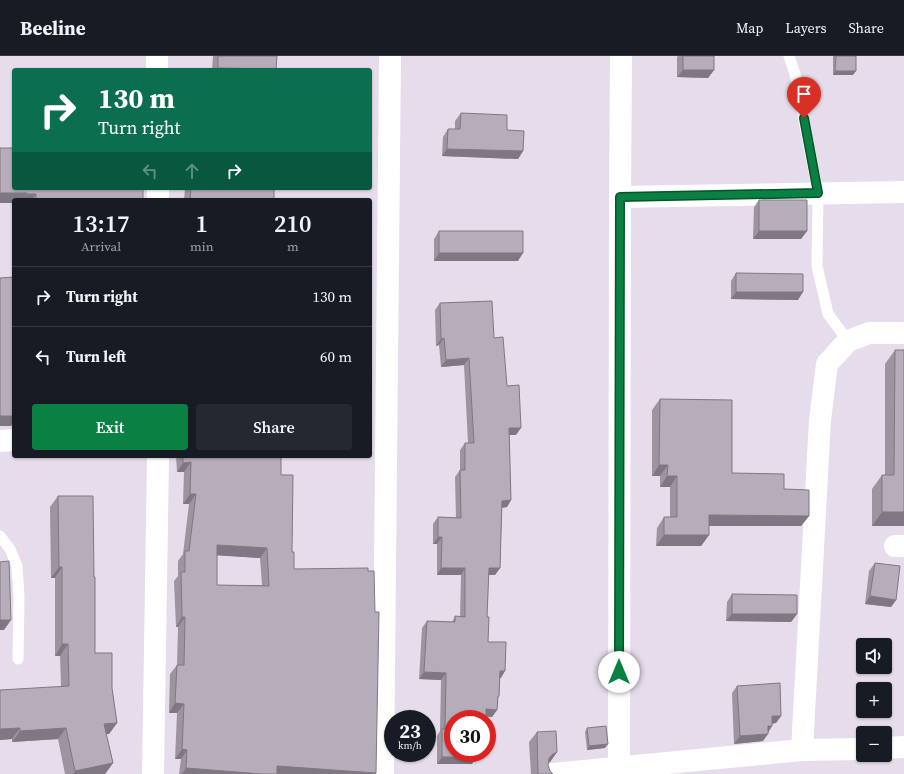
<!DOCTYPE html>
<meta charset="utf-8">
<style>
:root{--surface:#171b24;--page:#242831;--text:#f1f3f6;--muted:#9ea1a6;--line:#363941;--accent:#0b8043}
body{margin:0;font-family:"Source Serif 4",serif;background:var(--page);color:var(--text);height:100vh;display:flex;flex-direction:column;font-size:15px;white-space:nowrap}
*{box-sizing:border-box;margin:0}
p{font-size:13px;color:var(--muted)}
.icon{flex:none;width:22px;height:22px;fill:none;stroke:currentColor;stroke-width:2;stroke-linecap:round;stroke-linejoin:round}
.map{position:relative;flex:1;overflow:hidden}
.details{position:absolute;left:12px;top:142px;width:360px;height:260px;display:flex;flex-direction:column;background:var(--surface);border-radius:4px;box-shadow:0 1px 3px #0004}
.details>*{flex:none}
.top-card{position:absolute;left:12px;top:12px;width:360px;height:122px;border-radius:4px;box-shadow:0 1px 3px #0004;background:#0b6e4f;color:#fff;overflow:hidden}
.controls{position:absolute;left:856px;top:582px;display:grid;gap:8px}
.controls a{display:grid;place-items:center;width:36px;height:36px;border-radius:4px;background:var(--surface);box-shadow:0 1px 3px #0004;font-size:20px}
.speed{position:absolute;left:384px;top:654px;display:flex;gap:8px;font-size:20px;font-weight:700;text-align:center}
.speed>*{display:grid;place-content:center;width:52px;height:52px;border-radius:50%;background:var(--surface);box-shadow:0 1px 3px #0004;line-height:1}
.speed small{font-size:10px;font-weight:400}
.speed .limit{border:6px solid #d22;background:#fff;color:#111}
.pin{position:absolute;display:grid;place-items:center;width:34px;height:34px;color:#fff;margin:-41px -17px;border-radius:50% 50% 50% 0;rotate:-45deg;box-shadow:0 0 4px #0007}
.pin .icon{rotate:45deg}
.me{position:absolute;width:44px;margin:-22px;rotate:0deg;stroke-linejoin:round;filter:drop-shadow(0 0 3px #0008)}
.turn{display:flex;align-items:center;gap:14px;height:84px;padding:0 20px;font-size:18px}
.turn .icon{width:52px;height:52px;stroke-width:2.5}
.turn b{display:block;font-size:28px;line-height:34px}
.lanes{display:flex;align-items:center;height:38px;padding:0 20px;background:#0003;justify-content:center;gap:20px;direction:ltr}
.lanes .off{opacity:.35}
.eta{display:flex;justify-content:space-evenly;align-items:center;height:68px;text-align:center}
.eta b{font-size:24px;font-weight:600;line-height:28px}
.action{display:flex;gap:8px;margin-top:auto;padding:8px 20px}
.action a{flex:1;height:46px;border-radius:4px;background:var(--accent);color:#fff;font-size:16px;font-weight:600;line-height:46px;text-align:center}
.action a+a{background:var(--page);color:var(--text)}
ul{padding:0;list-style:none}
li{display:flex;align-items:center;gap:12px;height:60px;padding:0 20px;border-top:1px solid var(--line)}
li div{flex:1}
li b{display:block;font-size:15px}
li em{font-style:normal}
header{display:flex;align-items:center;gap:24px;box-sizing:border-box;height:56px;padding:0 20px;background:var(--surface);border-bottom:1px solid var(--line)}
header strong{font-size:19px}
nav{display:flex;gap:22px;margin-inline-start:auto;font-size:14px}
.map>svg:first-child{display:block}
</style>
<header>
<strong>Beeline</strong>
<nav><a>Map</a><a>Layers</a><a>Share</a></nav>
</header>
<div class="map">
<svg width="904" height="718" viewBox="0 0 904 718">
<rect width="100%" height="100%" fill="#e6dceb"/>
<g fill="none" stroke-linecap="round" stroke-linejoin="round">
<path stroke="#fff" stroke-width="11" d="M 789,0 L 795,18 L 818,137 L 817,210 L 828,258 L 848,285
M 0,480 L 10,493 L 17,510 L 19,541 L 18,603"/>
<path stroke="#fff" stroke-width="22" d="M 620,141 L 904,136
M 0,385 L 14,384
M 895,490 L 904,490
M 885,692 L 904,691
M 802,694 L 820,364 L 827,308 L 848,285 L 869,277 L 904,277
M 383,718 L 390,0
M 553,718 L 802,694 L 863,693
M 619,718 L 620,141 L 621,0"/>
<path stroke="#fff" stroke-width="22" d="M 157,0 L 157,14
M 158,132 L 158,144
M 153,718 L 158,400"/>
</g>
<path fill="#9d94a0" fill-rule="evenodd" d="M 213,0 L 277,0 L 276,13 L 276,14 L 212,14 Z
M 678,0 L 714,0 L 714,14 L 708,22 L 677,21 L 677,1 Z
M 833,0 L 856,0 L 853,19 L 833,19 Z
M 461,57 L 507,74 L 523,95 L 518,103 L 442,100 L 443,81 L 448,73 L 455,73 L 455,65 Z
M 0,92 L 143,144 L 14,144 L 14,147 L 0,147 Z
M 185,132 L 274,132 L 274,144 L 184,144 Z
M 759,144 L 807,175 L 801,183 L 753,183 L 754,151 Z
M 439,175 L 518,205 L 434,205 L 434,183 Z
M 736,217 L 798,244 L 731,243 L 731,225 Z
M 440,247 L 494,282 L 507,330 L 516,379 L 509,379 L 511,444 L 507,451 L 502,452 L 500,512 L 495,519 L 488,519 L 487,561 L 488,586 L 501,622 L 500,622 L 499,640 L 498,642 L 497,654 L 492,661 L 486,660 L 453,663 L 472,708 L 437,708 L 437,680 L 440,675 L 441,624 L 419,623 L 422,572 L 427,565 L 452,566 L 455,560 L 460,561 L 461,519 L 437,519 L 437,488 L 433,488 L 433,468 L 438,461 L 456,462 L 455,421 L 460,414 L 460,394 L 465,387 L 468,387 L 464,309 L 441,311 L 439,289 L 436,290 L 435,254 Z
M 895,294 L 904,470 L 872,470 L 872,433 L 882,419 L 885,419 L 885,308 Z
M 660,343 L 732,417 L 784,433 L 809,460 L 801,470 L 709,470 L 709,479 L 701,490 L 656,490 L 657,472 L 664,461 L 670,461 L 670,431 L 660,431 L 660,420 L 652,420 L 652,354 Z
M 176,400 L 281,400 L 281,419 L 292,496 L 294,513 L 376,718 L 179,718 L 181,703 L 175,703 L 177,657 L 169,657 L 170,618 L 177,609 L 178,571 L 176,571 L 174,525 L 178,520 L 178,505 L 183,498 L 189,448 L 183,448 L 184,416 L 177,416 ZM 217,499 L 260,502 L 262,529 L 217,529 Z
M 58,440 L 95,597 L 112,632 L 117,667 L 109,678 L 106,678 L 113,707 L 105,718 L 65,718 L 58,683 L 12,686 L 12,683 L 0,684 L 61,630 L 60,600 L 55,600 L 55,522 L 51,522 L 50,451 Z
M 875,507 L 896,544 L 891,551 L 865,548 L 869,515 Z
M 732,538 L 797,558 L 791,566 L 726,565 L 727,546 Z
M 737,630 L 781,660 L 776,667 L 772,668 L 772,670 L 763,685 L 734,688 L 732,637 Z
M 587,672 L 605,692 L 587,694 L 585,676 Z
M 537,676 L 557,696 L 550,706 L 548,707 L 548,709 L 550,715 L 553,718 L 531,718 L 529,686 Z"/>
<path fill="#7f7882" d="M 218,12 L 276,13 L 276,14 L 216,14 Z
M 683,14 L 714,14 L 708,22 L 677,21 Z
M 835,15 L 856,15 L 853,19 L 833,19 Z
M 447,93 L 523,95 L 518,103 L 442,100 Z
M 0,137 L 27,137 L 22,144 L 14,144 L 14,147 L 0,147 Z
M 27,138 L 36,138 L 32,144 L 22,144 Z
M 759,175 L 807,175 L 801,183 L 753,183 Z
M 439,197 L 523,197 L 518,205 L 434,205 Z
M 736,236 L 803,236 L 798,244 L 731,243 Z
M 444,282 L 439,289 L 436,290 L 441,283 Z
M 469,302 L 464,309 L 441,311 L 446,304 Z
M 0,360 L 14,360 L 14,366 L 11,370 L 0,370 Z
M 509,372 L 521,372 L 516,379 L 504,379 Z
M 191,406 L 184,416 L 177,416 L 183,407 Z
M 659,409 L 668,409 L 660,420 L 652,420 Z
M 667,420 L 677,420 L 670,431 L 660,431 Z
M 190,438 L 196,438 L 189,448 L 183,448 Z
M 511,444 L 507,451 L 497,452 L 502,445 Z
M 882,456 L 904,456 L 904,470 L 872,470 Z
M 709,459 L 809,460 L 801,470 L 702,470 Z
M 664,479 L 709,479 L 701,490 L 656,490 Z
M 438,481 L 442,481 L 437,488 L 433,488 Z
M 217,489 L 267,492 L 260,502 L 211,499 Z
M 59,511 L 62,511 L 55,522 L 51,522 Z
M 441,512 L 465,512 L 461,519 L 437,519 Z
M 489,512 L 500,512 L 495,519 L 484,519 Z
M 870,540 L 896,544 L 891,551 L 865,548 Z
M 732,558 L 797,558 L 791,566 L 726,565 Z
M 182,561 L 185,561 L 178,571 L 176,571 Z
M 0,564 L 11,564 L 4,574 L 0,574 Z
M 62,588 L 68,588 L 60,600 L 55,600 Z
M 500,615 L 505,615 L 501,622 L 495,622 Z
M 424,616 L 446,617 L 441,624 L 419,623 Z
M 175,647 L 184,648 L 177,657 L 169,657 Z
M 486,653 L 497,654 L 492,661 L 481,660 Z
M 772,660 L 781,660 L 776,667 L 766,668 Z
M 117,667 L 109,678 L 96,679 L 104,668 Z
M 768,670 L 772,670 L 767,678 L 768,678 L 763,685 L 734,688 L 740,680 Z
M 20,672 L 12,683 L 0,684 L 0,673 Z
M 66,672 L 58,683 L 12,686 L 20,675 Z
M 608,688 L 605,692 L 587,694 L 589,690 Z
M 182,693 L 187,694 L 181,703 L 175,703 Z
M 557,696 L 550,706 L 545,708 L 553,698 Z
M 442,701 L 476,701 L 472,708 L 437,708 Z
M 113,707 L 105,718 L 73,718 L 75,715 Z
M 277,710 L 376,717 L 376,718 L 272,718 Z
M 186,712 L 262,718 L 182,718 Z"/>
<path fill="#b6acba" stroke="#7f7882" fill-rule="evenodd" d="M 218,0 L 277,0 L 276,13 L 218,12 Z
M 683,0 L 714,0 L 714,14 L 683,14 Z
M 836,0 L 856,0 L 856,15 L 835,15 Z
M 461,57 L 507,59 L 507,74 L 524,75 L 523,95 L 447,93 L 448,73 L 460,73 Z
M 0,92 L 14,92 L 14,132 L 143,132 L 143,144 L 36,144 L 36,138 L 27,138 L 27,137 L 0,137 Z
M 191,132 L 274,132 L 274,144 L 190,144 Z
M 759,144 L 807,144 L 807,175 L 759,175 Z
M 439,175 L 523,175 L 523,197 L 439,197 Z
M 736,217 L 803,218 L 803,236 L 736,236 Z
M 14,221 L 14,360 L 0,360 L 0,222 Z
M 492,245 L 494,282 L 503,281 L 507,330 L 519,329 L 521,372 L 509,372 L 511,444 L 502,445 L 500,512 L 489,512 L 487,561 L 489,561 L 488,586 L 506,586 L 505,615 L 500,615 L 499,640 L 498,640 L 497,654 L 486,653 L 486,663 L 453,663 L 453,697 L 476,697 L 476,701 L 442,701 L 442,673 L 445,673 L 446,617 L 424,616 L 427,565 L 455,566 L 455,560 L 465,561 L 465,512 L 441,512 L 442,481 L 438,481 L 438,461 L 461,462 L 460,414 L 465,414 L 465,387 L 474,387 L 469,302 L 446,304 L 444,282 L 441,283 L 440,247 Z
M 895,294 L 904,294 L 904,456 L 882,456 L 882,419 L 894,419 Z
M 660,343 L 732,344 L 732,417 L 784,418 L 784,433 L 809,434 L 809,460 L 709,459 L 709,479 L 664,479 L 664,461 L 677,461 L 677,420 L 667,420 L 668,409 L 659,409 Z
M 183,400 L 281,400 L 281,419 L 293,419 L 292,496 L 294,496 L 294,513 L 368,512 L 368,515 L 374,515 L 375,556 L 379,556 L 376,717 L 277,710 L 277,718 L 262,718 L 186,712 L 187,694 L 182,693 L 184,648 L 175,647 L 177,609 L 184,609 L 185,561 L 182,561 L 181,516 L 185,516 L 185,495 L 189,495 L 196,438 L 190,438 L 191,406 L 183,407 ZM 217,489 L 267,492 L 269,530 L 217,529 Z
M 58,440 L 93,440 L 94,521 L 95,521 L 95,597 L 112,597 L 112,632 L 117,667 L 104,668 L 113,707 L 75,715 L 66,672 L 20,675 L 20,672 L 0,673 L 0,634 L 69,630 L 68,588 L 62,588 L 62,511 L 59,511 Z
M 9,505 L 11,564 L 0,564 L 0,506 Z
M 875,507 L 900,510 L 896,544 L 870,540 Z
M 732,538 L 797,539 L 797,558 L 732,558 Z
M 780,627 L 781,660 L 772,660 L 772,670 L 768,670 L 768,678 L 740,680 L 737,630 Z
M 606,670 L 608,688 L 589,690 L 587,672 Z
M 556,675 L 557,696 L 553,698 L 549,702 L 548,709 L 550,715 L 553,718 L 538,718 L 537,676 Z"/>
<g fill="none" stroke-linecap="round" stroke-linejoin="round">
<g stroke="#07532c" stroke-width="10">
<path id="route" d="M 619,616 L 620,141 L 818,137 L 804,62"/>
</g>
<use href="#route" stroke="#0b8043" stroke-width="7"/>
</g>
</svg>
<div class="controls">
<a><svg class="icon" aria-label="sound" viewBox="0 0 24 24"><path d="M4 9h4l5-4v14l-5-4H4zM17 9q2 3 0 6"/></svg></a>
<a>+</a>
<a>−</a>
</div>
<div class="speed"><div>23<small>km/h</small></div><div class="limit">30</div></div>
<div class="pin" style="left:804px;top:62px;background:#d93025"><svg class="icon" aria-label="arrive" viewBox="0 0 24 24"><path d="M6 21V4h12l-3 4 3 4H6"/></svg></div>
<svg class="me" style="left:619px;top:616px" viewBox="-20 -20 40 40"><circle r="19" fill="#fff"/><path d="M0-13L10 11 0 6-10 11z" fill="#0b8043"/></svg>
<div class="top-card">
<div class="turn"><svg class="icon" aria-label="right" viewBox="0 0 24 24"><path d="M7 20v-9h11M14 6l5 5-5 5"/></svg><div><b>130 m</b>Turn right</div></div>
<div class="lanes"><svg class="icon off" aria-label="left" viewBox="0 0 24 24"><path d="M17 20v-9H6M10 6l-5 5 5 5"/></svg><svg class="icon off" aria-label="ahead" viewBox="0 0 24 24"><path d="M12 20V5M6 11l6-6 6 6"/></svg><svg class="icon" aria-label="right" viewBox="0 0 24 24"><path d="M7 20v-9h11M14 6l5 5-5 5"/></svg></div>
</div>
<section class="details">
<div class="eta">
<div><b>13:17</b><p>Arrival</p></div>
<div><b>1</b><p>min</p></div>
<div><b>210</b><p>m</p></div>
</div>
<ul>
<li><svg class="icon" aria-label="right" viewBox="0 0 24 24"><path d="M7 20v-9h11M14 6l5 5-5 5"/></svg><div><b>Turn right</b></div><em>130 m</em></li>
<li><svg class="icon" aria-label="left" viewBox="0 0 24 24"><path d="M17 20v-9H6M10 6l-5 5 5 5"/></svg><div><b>Turn left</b></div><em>60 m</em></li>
</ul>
<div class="action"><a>Exit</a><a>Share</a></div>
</section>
</div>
